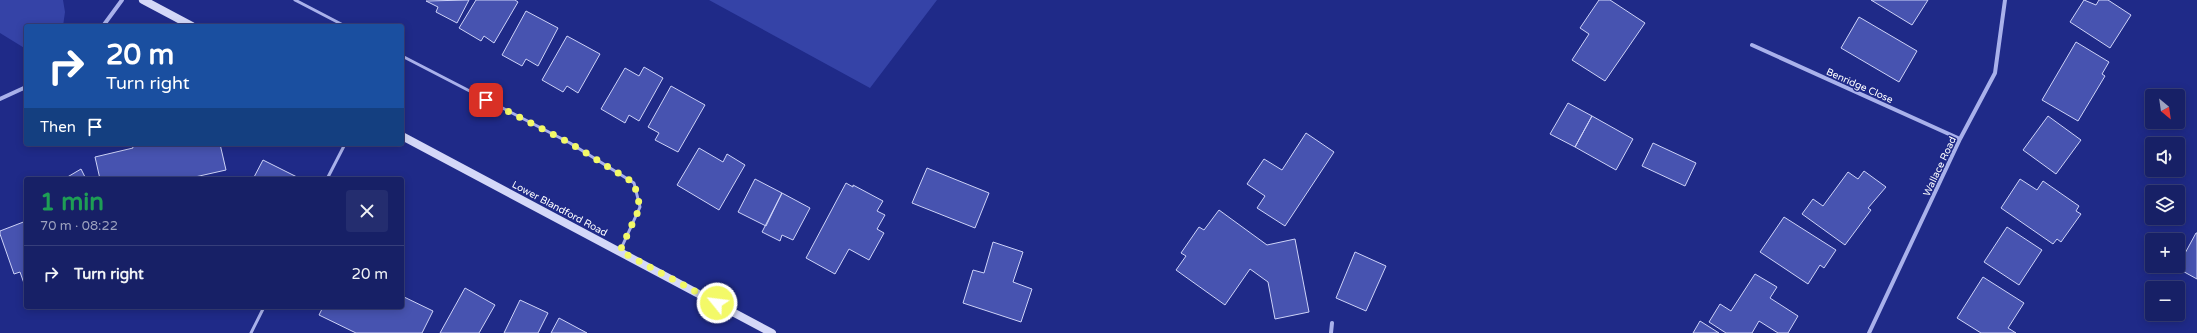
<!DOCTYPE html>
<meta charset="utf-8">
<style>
:root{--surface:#172066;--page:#242d6f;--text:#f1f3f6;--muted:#9ea3bf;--line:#363e7a}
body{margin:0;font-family:"Varela Round",sans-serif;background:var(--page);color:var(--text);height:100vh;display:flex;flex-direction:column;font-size:15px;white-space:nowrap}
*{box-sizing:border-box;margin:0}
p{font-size:13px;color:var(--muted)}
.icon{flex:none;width:22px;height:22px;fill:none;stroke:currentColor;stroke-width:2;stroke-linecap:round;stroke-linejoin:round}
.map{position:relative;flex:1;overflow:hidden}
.side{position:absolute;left:24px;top:177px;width:380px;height:132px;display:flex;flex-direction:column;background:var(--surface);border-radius:4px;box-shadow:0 2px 10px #0003,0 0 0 1px var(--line)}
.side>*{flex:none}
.hud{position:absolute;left:24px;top:24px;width:380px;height:122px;border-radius:4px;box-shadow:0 2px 10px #0003,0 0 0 1px var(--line);background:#1a4fa0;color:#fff;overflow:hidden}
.needle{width:26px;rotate:151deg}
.buttons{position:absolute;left:2145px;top:89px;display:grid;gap:8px}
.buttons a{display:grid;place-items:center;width:40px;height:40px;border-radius:4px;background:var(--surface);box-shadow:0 2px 10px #0003,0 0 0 1px var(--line);font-size:20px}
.pin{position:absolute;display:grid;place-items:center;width:34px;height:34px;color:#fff;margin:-17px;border-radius:8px;box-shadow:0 2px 6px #0006}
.me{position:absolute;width:44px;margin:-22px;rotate:299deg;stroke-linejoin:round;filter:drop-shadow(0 0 3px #0008)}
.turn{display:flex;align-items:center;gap:14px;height:84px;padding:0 16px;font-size:18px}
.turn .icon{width:52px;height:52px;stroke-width:2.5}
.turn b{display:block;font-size:28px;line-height:34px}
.then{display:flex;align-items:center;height:38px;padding:0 16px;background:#0003;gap:8px;font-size:15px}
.round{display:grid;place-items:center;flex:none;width:42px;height:42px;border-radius:4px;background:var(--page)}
.summary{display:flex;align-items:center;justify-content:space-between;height:68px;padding:0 16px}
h1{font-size:24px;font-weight:800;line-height:30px;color:#1e9e55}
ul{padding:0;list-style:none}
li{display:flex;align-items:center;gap:12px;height:56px;padding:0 16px;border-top:1px solid var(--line)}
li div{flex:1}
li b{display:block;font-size:15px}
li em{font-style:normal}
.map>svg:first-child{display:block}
</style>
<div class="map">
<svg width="2197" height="333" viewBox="0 0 2197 333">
<rect width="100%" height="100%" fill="#1f2a88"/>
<path fill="#3543a7" d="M 0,0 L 63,0 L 65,12 L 63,26 L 26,26 L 26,49 L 0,33 Z
M 709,0 L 937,0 L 870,88 Z"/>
<path fill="#4753b0" stroke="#ced3f8" d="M 469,0 L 457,23 L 436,12 L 438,7 L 426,1 Z
M 476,0 L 515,0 L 518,2 L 494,43 L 484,36 L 481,41 L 459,28 Z
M 1599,0 L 1610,0 L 1645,23 L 1605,81 L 1572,60 L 1589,34 L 1580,28 Z
M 1871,0 L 1928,0 L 1912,25 Z
M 2084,0 L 2096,5 L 2099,0 L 2108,0 L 2131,15 L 2110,48 L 2070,22 Z
M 526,11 L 558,28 L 538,66 L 526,59 L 522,66 L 502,55 Z
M 1859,17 L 1917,51 L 1899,82 L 1841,48 Z
M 567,36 L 600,54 L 578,93 L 567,86 L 563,92 L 542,80 Z
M 2076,42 L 2109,62 L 2102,74 L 2105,76 L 2078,121 L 2042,100 Z
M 644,67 L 663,78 L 639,121 L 629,115 L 625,123 L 601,109 L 625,68 L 639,76 Z
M 671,86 L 705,105 L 678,152 L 655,140 L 659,133 L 648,127 Z
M 1568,103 L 1592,116 L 1575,147 L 1550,134 Z
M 1592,116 L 1633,139 L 1616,170 L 1575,147 Z
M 2048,116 L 2081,140 L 2056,174 L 2023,150 Z
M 1306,133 L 1334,152 L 1285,226 L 1257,208 L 1265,196 L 1247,184 L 1264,159 L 1282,170 Z
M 1653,143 L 1696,163 L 1685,186 L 1642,166 Z
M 132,144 L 220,144 L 226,170 L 186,179 L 100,179 L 95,157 L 133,148 Z
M 699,148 L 723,162 L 727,154 L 745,165 L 719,210 L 677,185 Z
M 263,160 L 297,177 L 296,179 L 253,179 Z
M 927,168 L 989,193 L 975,228 L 912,203 Z
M 81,169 L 86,179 L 64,179 Z
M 1864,171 L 1886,187 L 1868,208 L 1871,210 L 1845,245 L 1802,214 L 1813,199 L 1823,206 L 1848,172 L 1858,179 Z
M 755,179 L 782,193 L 766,226 L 738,212 Z
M 2020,179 L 2037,190 L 2043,181 L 2079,206 L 2076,211 L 2081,214 L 2061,242 L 2057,239 L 2053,244 L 2001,208 Z
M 846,183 L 853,187 L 853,185 L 883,201 L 877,211 L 885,215 L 877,229 L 884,233 L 869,260 L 849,249 L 835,274 L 806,258 Z
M 782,193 L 810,208 L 793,240 L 782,235 L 780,241 L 762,232 Z
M 1219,210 L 1267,245 L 1295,239 L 1309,312 L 1275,319 L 1268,282 L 1250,269 L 1225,305 L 1176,270 L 1186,256 L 1181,253 L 1199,227 L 1204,230 Z
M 1784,217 L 1836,250 L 1824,268 L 1820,265 L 1808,284 L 1760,252 Z
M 26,221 L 26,289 L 20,272 L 14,274 L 0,234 L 0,231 Z
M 2007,227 L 2042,250 L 2019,285 L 1984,262 Z
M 2196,233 L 2197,233 L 2197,279 L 2177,268 Z
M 993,242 L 1023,252 L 1013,282 L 1032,289 L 1021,322 L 963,303 L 973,270 L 984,273 Z
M 1355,252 L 1386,266 L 1366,311 L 1336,298 Z
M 1755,274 L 1777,287 L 1770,298 L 1798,316 L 1788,333 L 1778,333 L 1759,321 L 1752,333 L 1726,333 L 1709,322 L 1720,304 L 1731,311 Z
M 1983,277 L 2024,303 L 2008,328 L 2016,333 L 1981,333 L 1957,318 Z
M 465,288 L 495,305 L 479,333 L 440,333 Z
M 402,296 L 433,311 L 422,333 L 356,333 L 319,315 L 323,307 L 402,307 Z
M 520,300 L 548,313 L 538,333 L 504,333 Z
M 559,318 L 587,333 L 551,333 Z
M 1700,321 L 1719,333 L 1693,333 Z"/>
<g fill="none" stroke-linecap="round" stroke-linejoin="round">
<path stroke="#a9b1eb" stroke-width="3" d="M 295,0 L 345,26
M 402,56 L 570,143 L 634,183 L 640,207 L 620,251
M 327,179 L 345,144
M 251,333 L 264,307"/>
<path stroke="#a9b1eb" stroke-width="4" d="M 103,26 L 122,0
M 1752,45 L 1960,139
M 0,99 L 26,87
M 1331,333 L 1332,323
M 1869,333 L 1960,139 L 1995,73 L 2005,0"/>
<path stroke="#d4d8f8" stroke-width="8" d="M 143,0 L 192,26
M 402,136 L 772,333"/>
</g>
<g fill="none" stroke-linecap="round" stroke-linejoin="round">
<path stroke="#f3f968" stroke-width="7" stroke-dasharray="0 12.6" d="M 486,100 L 570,143 L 634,183 L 640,207 L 620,251 L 717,303"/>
</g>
<g text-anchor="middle" stroke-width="3" stroke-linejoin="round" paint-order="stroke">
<g font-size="10" fill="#fff" stroke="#1f2a88">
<text transform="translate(1860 85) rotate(24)" y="4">Benridge Close</text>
<text transform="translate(1939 166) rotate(-65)" y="4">Wallace Road</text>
<text transform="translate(560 208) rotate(28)" y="4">Lower Blandford Road</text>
</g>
</g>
</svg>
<div class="buttons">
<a><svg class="needle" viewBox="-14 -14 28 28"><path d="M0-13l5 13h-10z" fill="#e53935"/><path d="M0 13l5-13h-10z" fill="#9ea3bf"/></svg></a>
<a><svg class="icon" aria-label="sound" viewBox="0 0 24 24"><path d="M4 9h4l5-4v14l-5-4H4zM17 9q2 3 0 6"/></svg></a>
<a><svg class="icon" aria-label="layers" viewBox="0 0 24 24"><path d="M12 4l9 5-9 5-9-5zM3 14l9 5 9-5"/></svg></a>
<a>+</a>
<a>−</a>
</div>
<div class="pin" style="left:486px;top:100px;background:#d93025"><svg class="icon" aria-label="arrive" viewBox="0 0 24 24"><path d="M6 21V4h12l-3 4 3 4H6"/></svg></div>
<svg class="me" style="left:717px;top:303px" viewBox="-20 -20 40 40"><circle r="17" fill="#f3f968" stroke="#fff" stroke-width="3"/><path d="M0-11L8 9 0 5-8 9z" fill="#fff"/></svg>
<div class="hud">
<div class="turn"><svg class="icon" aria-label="right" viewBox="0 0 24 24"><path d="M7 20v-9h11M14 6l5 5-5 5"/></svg><div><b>20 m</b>Turn right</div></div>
<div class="then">Then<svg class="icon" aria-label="arrive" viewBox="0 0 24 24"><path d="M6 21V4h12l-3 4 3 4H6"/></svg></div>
</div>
<section class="side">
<div class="summary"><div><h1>1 min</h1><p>70 m · 08:22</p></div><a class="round"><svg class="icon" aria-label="close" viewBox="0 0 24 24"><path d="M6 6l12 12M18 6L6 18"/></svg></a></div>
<ul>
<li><svg class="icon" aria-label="right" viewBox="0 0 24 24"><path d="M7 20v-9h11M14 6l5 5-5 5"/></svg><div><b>Turn right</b></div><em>20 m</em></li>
</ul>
</section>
</div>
